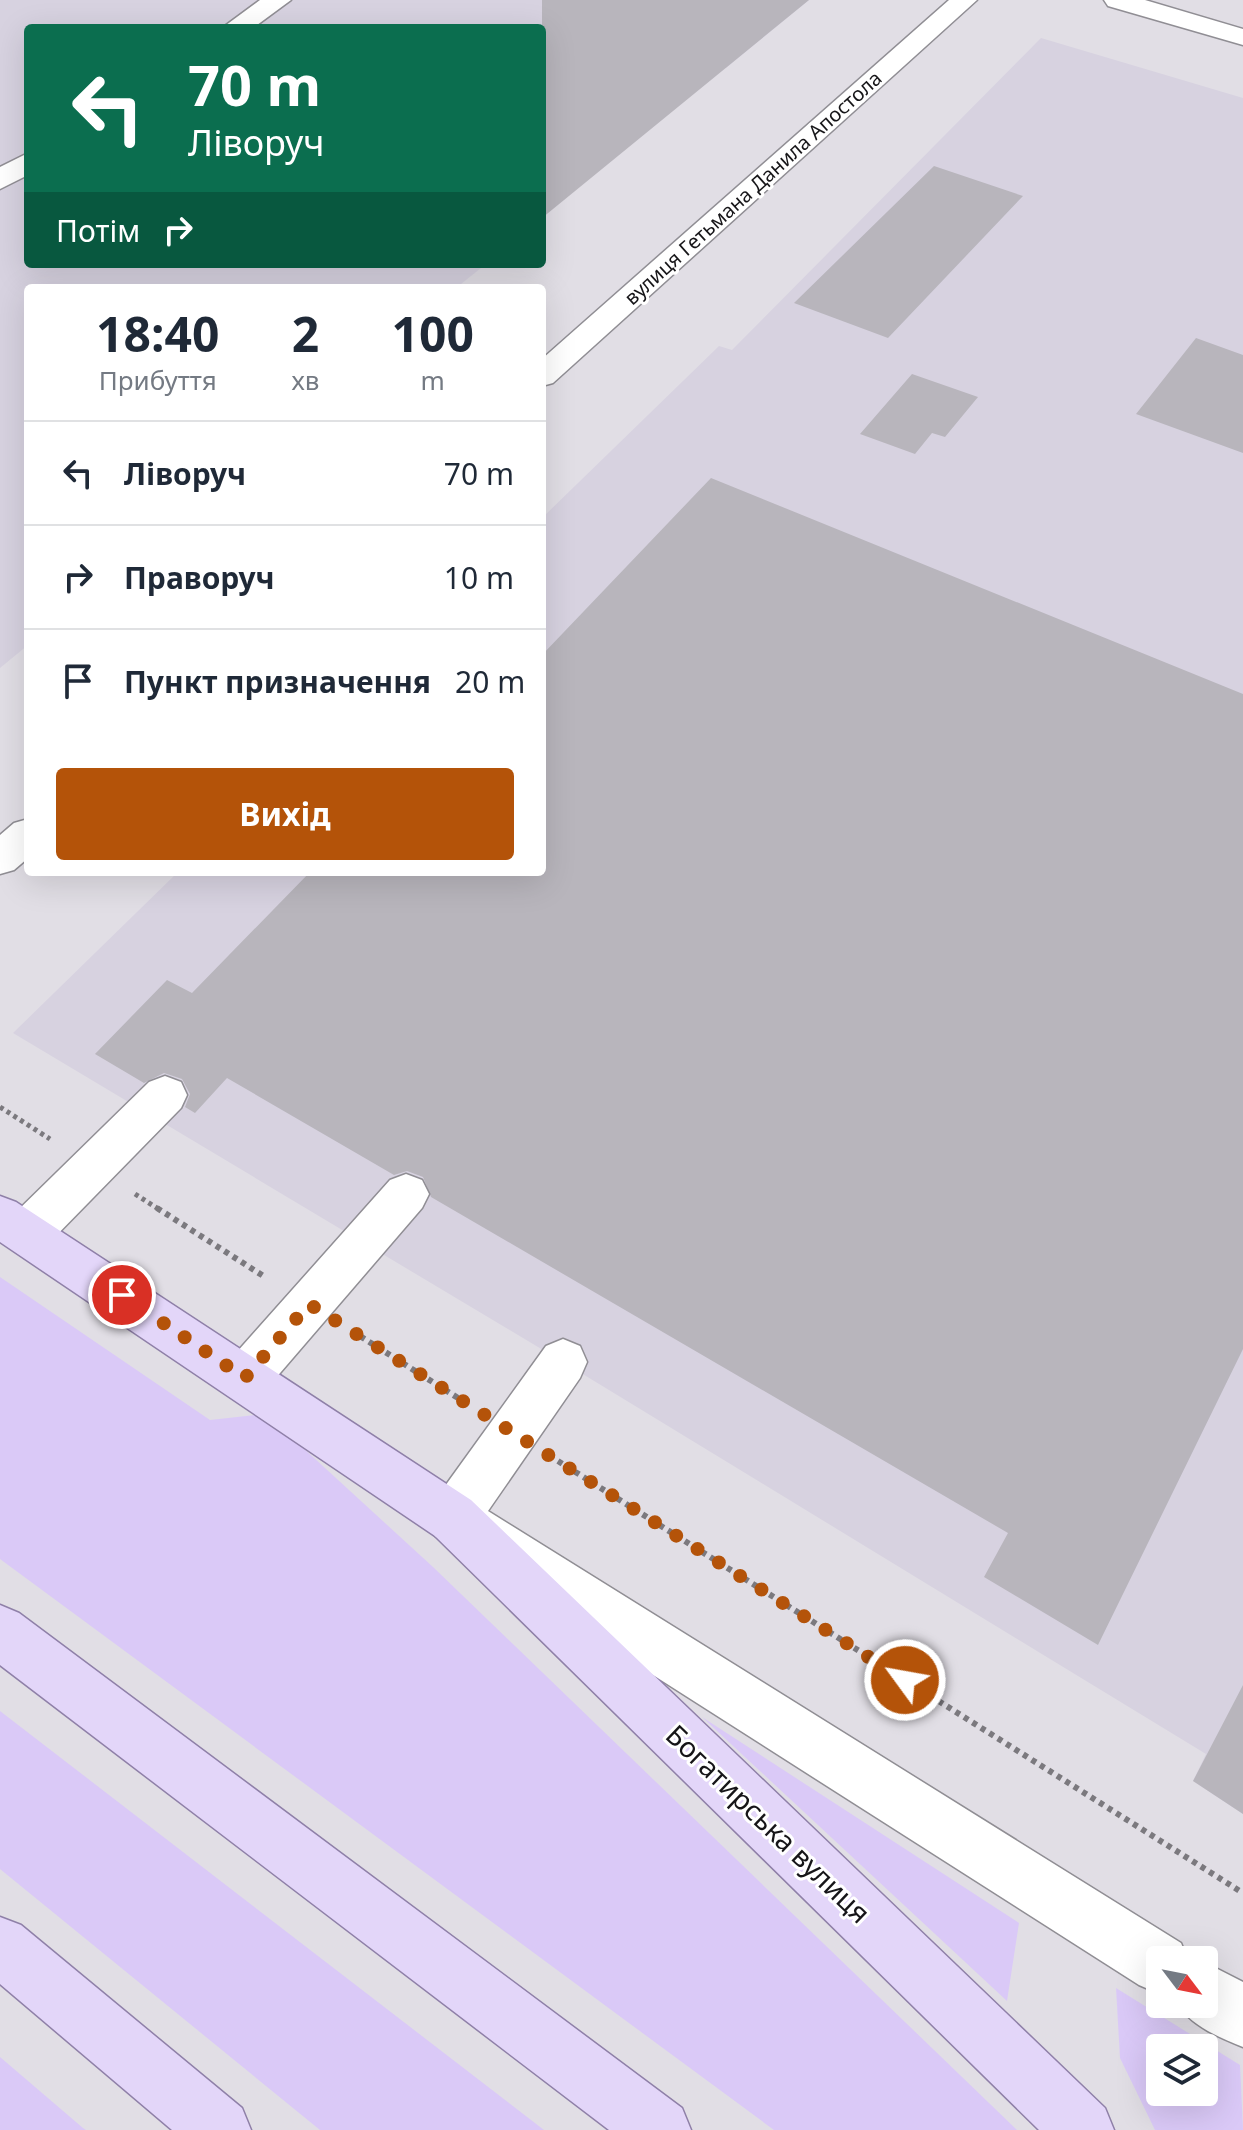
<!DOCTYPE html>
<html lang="uk">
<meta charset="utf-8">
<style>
:root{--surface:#fff;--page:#f6f6f7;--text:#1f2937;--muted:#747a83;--line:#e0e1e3;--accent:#b45309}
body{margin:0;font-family:"Noto Sans",sans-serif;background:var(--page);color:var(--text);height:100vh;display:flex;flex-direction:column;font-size:30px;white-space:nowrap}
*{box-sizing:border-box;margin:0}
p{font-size:26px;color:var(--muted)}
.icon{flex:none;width:44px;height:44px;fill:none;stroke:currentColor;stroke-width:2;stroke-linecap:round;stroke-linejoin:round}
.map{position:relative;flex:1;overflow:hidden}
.side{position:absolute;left:24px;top:284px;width:522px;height:592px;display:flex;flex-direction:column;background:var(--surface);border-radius:8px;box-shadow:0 8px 32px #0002}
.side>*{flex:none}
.top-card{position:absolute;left:24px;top:24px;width:522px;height:244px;border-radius:8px;box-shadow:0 8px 32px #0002;background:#0b6e4f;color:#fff;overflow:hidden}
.needle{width:52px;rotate:122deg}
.fabs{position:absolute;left:1146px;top:1946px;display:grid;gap:16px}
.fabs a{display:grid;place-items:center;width:72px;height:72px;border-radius:8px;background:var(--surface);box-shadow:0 8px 32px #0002;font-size:40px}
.pin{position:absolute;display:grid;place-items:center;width:68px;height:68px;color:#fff;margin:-34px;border:4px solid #fff;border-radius:50%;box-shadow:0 2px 8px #0007}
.me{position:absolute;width:88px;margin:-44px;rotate:302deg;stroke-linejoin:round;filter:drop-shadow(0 0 6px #0008)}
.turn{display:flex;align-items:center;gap:28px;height:168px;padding:0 32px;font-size:36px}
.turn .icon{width:104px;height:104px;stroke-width:2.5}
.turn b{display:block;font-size:56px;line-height:68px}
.then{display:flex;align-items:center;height:76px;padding:0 32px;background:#0003;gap:16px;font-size:30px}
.eta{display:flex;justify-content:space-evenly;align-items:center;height:136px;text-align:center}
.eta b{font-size:48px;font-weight:700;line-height:56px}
.primary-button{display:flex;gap:16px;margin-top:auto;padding:16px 32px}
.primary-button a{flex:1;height:92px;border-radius:8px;background:var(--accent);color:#fff;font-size:32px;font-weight:700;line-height:92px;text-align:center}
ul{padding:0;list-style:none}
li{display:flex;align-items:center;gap:24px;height:104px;padding:0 32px;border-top:2px solid var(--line)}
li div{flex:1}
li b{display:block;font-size:30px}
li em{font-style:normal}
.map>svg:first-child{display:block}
</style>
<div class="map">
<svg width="1243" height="2130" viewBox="0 0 1243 2130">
<rect width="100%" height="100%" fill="#e1dee5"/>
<path fill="#d7d2e0" d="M 0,0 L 809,0 L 726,68 L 542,28 L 28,28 L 28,264 L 486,264 L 456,288 L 28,288 L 28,645 L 0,668 Z
M 1041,38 L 1243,98 L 1243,1814 L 1193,1781 L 1206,1754 L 563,1362 L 13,1033 L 178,872 L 542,872 L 542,518 L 719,346 L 732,350 Z"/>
<path fill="#dac9f7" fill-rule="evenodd" d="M 0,1277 L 210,1420 L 255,1415 L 277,1424 L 433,1567 L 1017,2130 L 774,2130 L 0,1559 Z
M 0,1711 L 544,2130 L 320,2130 L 0,1869 Z
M 702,1717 L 1019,1923 L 1007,2001 Z
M 1116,1988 L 1240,2065 L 1243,2130 L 1155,2130 L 1120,2058 ZM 1204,2048 L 1204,2092 L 1160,2092 L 1160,2048 Z
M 0,2057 L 83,2128 L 86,2130 L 0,2130 Z"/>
<path fill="#b8b5bc" d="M 542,0 L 809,0 L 542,218 Z
M 934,166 L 1023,196 L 888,338 L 794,303 Z
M 1196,338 L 1243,355 L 1243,453 L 1136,414 Z
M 912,374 L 978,397 L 945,437 L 932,433 L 915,454 L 860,434 Z
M 711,478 L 1243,694 L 1243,1349 L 1098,1645 L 984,1577 L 1008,1533 L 431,1197 L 423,1177 L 407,1171 L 394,1175 L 227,1078 L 195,1113 L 185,1107 L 190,1094 L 182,1079 L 164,1073 L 144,1083 L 95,1054 L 167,980 L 192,993 L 310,872 L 542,872 L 542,655 Z
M 1243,1685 L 1243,1814 L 1193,1781 Z"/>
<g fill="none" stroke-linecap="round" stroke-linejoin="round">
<g stroke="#908e94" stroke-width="3">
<path id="minor" d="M 260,0 L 291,0 L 253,28 L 222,28 Z
M 949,0 L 977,0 L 553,383 L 542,386 L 542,359 Z
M 1104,0 L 1145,0 L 1243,29 L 1243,45 L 1108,6 Z
M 28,153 L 28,175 L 0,189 L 0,167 Z
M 28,819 L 28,858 L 14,870 L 0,874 L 0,835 L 14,823 Z
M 165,1076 L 181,1082 L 187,1095 L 181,1108 L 44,1248 L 27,1254 L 10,1248 L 4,1233 L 10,1218 L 149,1082 Z
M 406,1174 L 422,1180 L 429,1194 L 422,1208 L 262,1394 L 245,1401 L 228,1394 L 220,1378 L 228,1362 L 390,1180 Z
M 563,1339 L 580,1346 L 587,1362 L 580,1378 L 488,1511 L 1181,1943 L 1188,1960 L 1160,1960 L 1160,1994 L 1139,1985 L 435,1536 L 427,1518 L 435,1500 L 546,1346 Z
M 1204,1962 L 1243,1982 L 1243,2047 C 1223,2039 1188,2025 1179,2004 L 1204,2004 Z"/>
</g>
<g stroke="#8f80a8" stroke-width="3">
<path id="major" d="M 0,1196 L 16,1202 L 471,1500 L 1105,2108 L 1114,2130 L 1039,2130 L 435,1536 L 0,1242 Z
M 0,1605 L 19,1613 L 682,2108 L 691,2130 L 609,2130 L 0,1665 Z
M 0,1917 L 21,1925 L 242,2108 L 251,2130 L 172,2130 L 0,1984 Z"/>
</g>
<path stroke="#7b797e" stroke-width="5" stroke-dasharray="4 4" stroke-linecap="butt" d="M 0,1107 L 50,1139
M 135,1194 L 160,1210"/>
<path stroke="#7b797e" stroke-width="6" stroke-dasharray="5 5" stroke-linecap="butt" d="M 157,1208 L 265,1277
M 352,1331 L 469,1405
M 558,1461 L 1243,1893"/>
<use href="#minor" fill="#fff" fill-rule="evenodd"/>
<use href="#major" fill="#e3d6f9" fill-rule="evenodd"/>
</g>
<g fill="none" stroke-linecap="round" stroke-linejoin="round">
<path stroke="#b45309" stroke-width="14" stroke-dasharray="0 25.2" d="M 122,1295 L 245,1378 L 309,1304 L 905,1680"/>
</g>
<g text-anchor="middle" stroke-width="6" stroke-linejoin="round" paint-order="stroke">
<g font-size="20" fill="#161518" stroke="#fff">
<text transform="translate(753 188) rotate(-42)" y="7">вулиця Гетьмана Данила Апостола</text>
</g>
<g font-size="28" fill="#161518" stroke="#fff">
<text transform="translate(768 1824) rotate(44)" y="10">Богатирська вулиця</text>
</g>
</g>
</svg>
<div class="fabs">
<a><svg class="needle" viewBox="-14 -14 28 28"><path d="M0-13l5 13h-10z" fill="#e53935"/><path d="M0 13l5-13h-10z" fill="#747a83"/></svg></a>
<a><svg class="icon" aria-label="layers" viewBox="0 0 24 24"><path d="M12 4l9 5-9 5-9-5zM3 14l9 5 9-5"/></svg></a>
</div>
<div class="pin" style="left:122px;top:1295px;background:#d93025"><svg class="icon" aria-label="arrive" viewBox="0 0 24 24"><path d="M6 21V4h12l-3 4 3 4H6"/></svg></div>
<svg class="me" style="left:905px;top:1680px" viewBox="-20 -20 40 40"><circle r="17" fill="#b45309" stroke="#fff" stroke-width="3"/><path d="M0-11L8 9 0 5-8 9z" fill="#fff"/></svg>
<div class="top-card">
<div class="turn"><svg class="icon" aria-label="left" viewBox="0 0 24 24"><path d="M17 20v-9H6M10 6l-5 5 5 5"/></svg><div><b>70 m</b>Ліворуч</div></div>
<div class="then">Потім<svg class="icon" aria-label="right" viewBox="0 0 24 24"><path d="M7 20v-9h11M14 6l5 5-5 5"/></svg></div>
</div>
<section class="side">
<div class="eta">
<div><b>18:40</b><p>Прибуття</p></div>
<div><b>2</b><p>хв</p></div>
<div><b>100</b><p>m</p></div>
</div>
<ul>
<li><svg class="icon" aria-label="left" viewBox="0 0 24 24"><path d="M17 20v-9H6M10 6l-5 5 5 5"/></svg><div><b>Ліворуч</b></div><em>70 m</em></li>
<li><svg class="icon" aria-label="right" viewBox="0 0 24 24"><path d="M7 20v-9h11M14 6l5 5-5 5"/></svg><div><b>Праворуч</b></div><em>10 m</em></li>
<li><svg class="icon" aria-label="arrive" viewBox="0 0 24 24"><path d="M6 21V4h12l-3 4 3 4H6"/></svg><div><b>Пункт призначення</b></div><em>20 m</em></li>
</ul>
<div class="primary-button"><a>Вихід</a></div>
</section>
</div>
